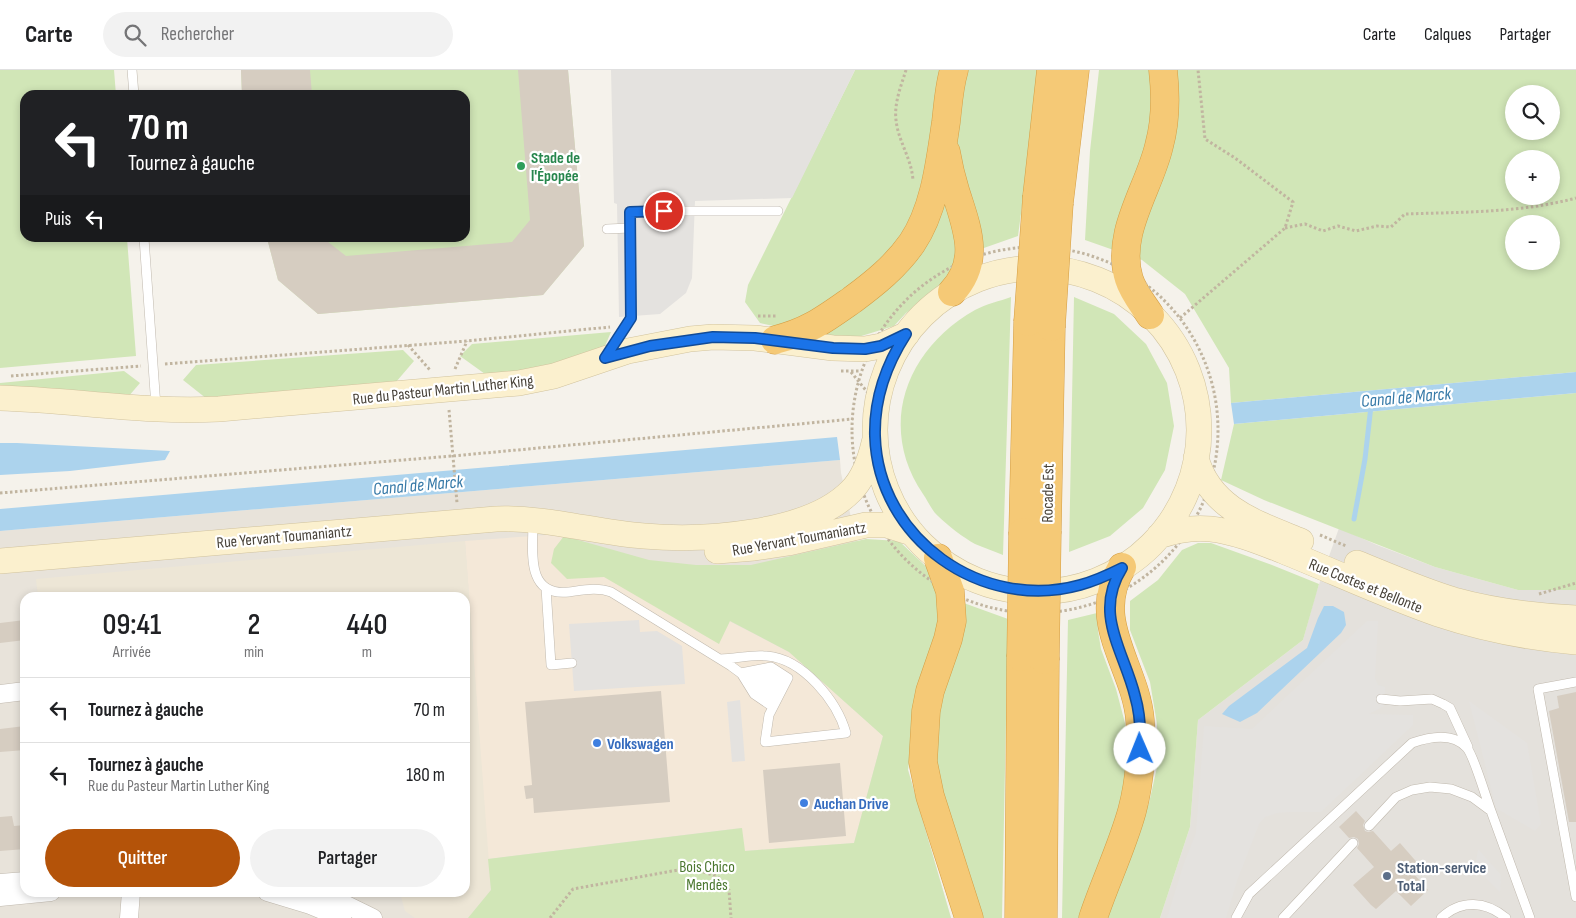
<!DOCTYPE html>
<html lang="fr">
<meta charset="utf-8">
<style>
:root{--surface:#fff;--page:#f2f2f2;--text:#202124;--muted:#757577;--line:#e0e0e0;--accent:#b45309}
body{margin:0;font-family:"Sofia Sans Condensed",sans-serif;background:var(--page);color:var(--text);height:100vh;display:flex;flex-direction:column;font-size:19px;white-space:nowrap}
*{box-sizing:border-box;margin:0}
p{font-size:16px;color:var(--muted)}
.icon{flex:none;width:28px;height:28px;fill:none;stroke:currentColor;stroke-width:2;stroke-linecap:round;stroke-linejoin:round}
.map{position:relative;flex:1;overflow:hidden}
.drawer{position:absolute;left:20px;top:522px;width:450px;height:305px;display:flex;flex-direction:column;background:var(--surface);border-radius:15px;box-shadow:0 2px 8px #0003}
.drawer>*{flex:none}
.hud{position:absolute;left:20px;top:20px;width:450px;height:152px;border-radius:15px;box-shadow:0 2px 8px #0003;background:#202124;color:#fff;overflow:hidden}
.controls{position:absolute;left:1505px;top:15px;display:grid;gap:10px}
.controls a{display:grid;place-items:center;width:55px;height:55px;border-radius:50%;background:var(--surface);box-shadow:0 2px 8px #0003;font-size:25px}
.pin{position:absolute;display:grid;place-items:center;width:42px;height:42px;color:#fff;margin:-21px;border:2px solid #fff;border-radius:50%;box-shadow:0 1px 5px #0007}
.me{position:absolute;width:55px;margin:-28px;rotate:359deg;stroke-linejoin:round;filter:drop-shadow(0 0 4px #0008)}
.turn{display:flex;align-items:center;gap:18px;height:105px;padding:0 25px;font-size:22px}
.turn .icon{width:65px;height:65px;stroke-width:2.5}
.turn b{display:block;font-size:35px;line-height:42px}
.then{display:flex;align-items:center;height:48px;padding:0 25px;background:#0003;gap:10px;font-size:19px}
.eta{display:flex;justify-content:space-evenly;align-items:center;height:85px;text-align:center}
.eta b{font-size:30px;font-weight:600;line-height:35px}
.cta{display:flex;gap:10px;margin-top:auto;padding:10px 25px}
.cta a{flex:1;height:58px;border-radius:30px;background:var(--accent);color:#fff;font-size:20px;font-weight:600;line-height:58px;text-align:center}
.cta a+a{background:var(--page);color:var(--text)}
ul{padding:0;list-style:none}
li{display:flex;align-items:center;gap:15px;height:65px;padding:0 25px;border-top:1px solid var(--line)}
li div{flex:1}
li b{display:block;font-size:19px}
li em{font-style:normal}
header{display:flex;align-items:center;gap:30px;box-sizing:border-box;height:70px;padding:0 25px;background:var(--surface);border-bottom:1px solid var(--line)}
header strong{font-size:24px}
nav{display:flex;gap:28px;margin-inline-start:auto;font-size:18px}
.search{width:350px;height:45px;background:var(--page);display:flex;align-items:center;gap:12px;box-sizing:border-box;padding:0 18px;border-radius:28px;color:var(--muted);font-size:19px}
.map>svg:first-child{display:block}
</style>
<header>
<strong>Carte</strong>
<div class="search"><svg class="icon" aria-label="search" viewBox="0 0 24 24"><circle cx="10" cy="10" r="6"/><path d="M15 15l6 6"/></svg>Rechercher</div>
<nav><a>Carte</a><a>Calques</a><a>Partager</a></nav>
</header>
<div class="map">
<svg width="1576" height="848" viewBox="0 0 1576 848">
<rect width="100%" height="100%" fill="#f5f2eb"/>
<path fill="#e8e3da" fill-rule="evenodd" d="M 840,390 L 841,403 L 908,700 L 951,848 L 0,848 L 0,461 ZM 25,528 L 465,528 L 465,822 L 25,822 Z"/>
<path fill="#f4e8d8" d="M 560,464 L 789,582 L 883,666 L 854,773 L 744,781 L 741,758 L 488,789 L 465,471 Z"/>
<path fill="#e4e1dc" d="M 1339,458 L 1377,475 L 1435,497 L 1518,520 L 1576,520 L 1576,848 L 1160,848 L 1190,757 L 1198,650 L 1303,570 L 1316,523 Z"/>
<path fill="#ede6d6" d="M 465,471 L 491,820 L 468,848 L 415,848 L 405,841 L 400,823 L 465,822 L 465,528 L 38,528 L 36,509 Z"/>
<path fill="#d1e6b7" fill-rule="evenodd" d="M 0,0 L 114,0 L 116,25 L 25,25 L 25,168 L 127,168 L 136,286 L 0,298 Z
M 241,0 L 568,0 L 584,176 L 543,225 L 318,244 L 278,210 L 267,168 L 465,168 L 465,25 L 242,25 Z
M 855,0 L 941,0 L 929,79 L 915,140 L 890,183 L 833,229 L 794,253 L 778,257 L 760,253 L 745,232 L 748,215 Z
M 959,0 L 1040,0 L 1018,166 L 981,179 L 953,90 Z
M 1099,0 L 1576,0 L 1576,302 L 1231,333 L 1229,298 L 1185,224 L 1142,190 L 1085,170 L 1090,81 ZM 1514,24 L 1551,24 L 1551,61 L 1514,61 ZM 1514,89 L 1551,89 L 1551,126 L 1514,126 ZM 1514,154 L 1551,154 L 1551,191 L 1514,191 Z
M 941,115 L 962,165 L 951,206 L 936,221 L 906,243 L 894,256 L 858,267 L 821,265 L 908,193 Z
M 1011,227 L 1003,485 C 994,481 984,478 975,474 C 964,468 947,455 938,446 C 932,441 928,431 923,424 C 877,356 906,279 975,240 C 986,234 1000,231 1011,227 Z
M 1074,227 L 1114,244 L 1146,274 L 1167,313 L 1174,356 L 1165,400 L 1143,438 L 1110,466 L 1069,482 Z
M 611,262 L 605,276 L 538,299 L 485,304 L 460,286 L 472,274 Z
M 403,280 L 414,291 L 396,312 L 207,329 L 183,310 L 196,295 Z
M 124,301 L 140,313 L 128,327 L 0,316 L 0,313 Z
M 1576,323 L 1576,520 L 1518,520 L 1435,497 L 1264,430 L 1221,410 L 1234,354 Z
M 564,466 L 649,490 L 696,495 L 751,495 L 866,469 L 899,471 L 935,505 L 943,540 L 916,639 L 908,700 L 951,848 L 468,848 L 491,820 L 488,789 L 742,758 L 745,781 L 854,773 L 883,666 L 789,582 L 730,551 L 719,574 L 604,507 L 567,509 L 551,493 L 554,479 Z
M 1198,473 L 1211,473 L 1272,495 L 1319,514 L 1303,570 L 1198,650 L 1190,757 L 1160,848 L 1105,848 L 1123,797 L 1149,733 L 1158,693 L 1157,654 L 1150,612 L 1130,560 L 1130,531 L 1158,510 L 1182,480 Z
M 961,532 L 1008,549 L 1002,848 L 976,848 L 930,684 Z
M 1097,543 L 1098,561 L 1101,579 L 1116,619 L 1125,653 L 1127,697 L 1124,734 L 1083,848 L 1062,848 L 1068,550 Z"/>
<path fill="#e4e2df" d="M 611,0 L 855,0 L 792,128 L 695,131 L 692,208 L 686,223 L 660,244 L 619,247 L 617,134 L 614,133 Z
M 639,550 L 640,562 L 657,561 L 682,576 L 685,614 L 574,621 L 569,554 Z
M 1367,551 L 1378,551 L 1375,608 L 1378,615 L 1385,617 L 1384,636 L 1369,644 L 1413,645 L 1413,655 L 1321,742 L 1290,742 L 1277,743 L 1265,747 L 1259,754 L 1237,811 L 1226,848 L 1167,848 L 1184,793 L 1196,763 L 1204,656 L 1252,659 Z
M 740,630 L 745,691 L 732,692 L 727,632 Z
M 1469,631 L 1527,673 L 1541,754 L 1535,761 L 1496,738 Z
M 1478,779 L 1501,805 L 1500,822 L 1475,797 Z"/>
<path fill="#acd3ed" d="M 1576,302 L 1576,323 L 1234,354 L 1231,333 Z
M 837,367 L 840,390 L 0,461 L 0,439 Z
M 0,373 L 17,373 L 170,381 L 165,390 L 70,401 L 0,405 Z
M 1324,536 L 1333,536 L 1344,542 L 1346,555 L 1341,563 L 1257,643 L 1240,652 L 1222,644 L 1229,636 L 1307,578 L 1318,548 Z"/>
<g fill="none" stroke-linecap="round" stroke-linejoin="round">
<path stroke="#acd3ed" stroke-width="5" d="M 1354,449 L 1365,389 L 1371,336"/>
</g>
<path fill="#d6cdc1" d="M 241,0 L 310,0 L 312,25 L 242,25 Z
M 518,0 L 568,0 L 584,176 L 543,225 L 318,244 L 278,210 L 267,168 L 323,168 L 346,186 L 512,172 L 530,150 Z
M 25,550 L 25,570 L 0,573 L 0,553 Z
M 661,621 L 670,732 L 534,743 L 533,728 L 526,729 L 524,716 L 532,715 L 525,632 Z
M 1576,622 L 1576,752 L 1569,752 L 1549,641 L 1559,638 L 1557,626 Z
M 25,656 L 25,680 L 0,682 L 0,659 Z
M 840,693 L 846,766 L 769,773 L 763,700 Z
M 1356,741 L 1365,751 L 1363,755 L 1365,761 L 1368,762 L 1373,761 L 1391,781 L 1400,773 L 1421,797 L 1414,804 L 1428,820 L 1411,836 L 1396,821 L 1376,839 L 1371,835 L 1353,815 L 1374,797 L 1357,778 L 1359,774 L 1358,769 L 1354,767 L 1349,768 L 1339,757 Z
M 12,746 L 14,756 L 25,755 L 25,779 L 0,781 L 0,747 Z"/>
<g fill="none" stroke-linecap="round" stroke-linejoin="round">
<g stroke="#c0b9ae" stroke-width="10">
<path id="lane" d="M 132,0 L 134,25
M 607,159 L 630,158
M 144,168 L 156,337
M 610,280 L 631,248 L 630,141 L 778,141
M 533,452 C 533,480 525,527 569,522 C 584,520 597,517 611,522 L 731,596 L 776,629
M 546,518 L 551,595 L 572,593
M 720,589 C 736,589 751,584 767,586 C 803,589 837,631 846,663 L 765,672 L 769,645 L 788,608 L 771,597 L 741,603 L 754,624 L 773,637
M 757,603 L 768,604 L 784,614
M 749,606 L 763,610 L 780,622
M 1576,612 L 1538,619 L 1576,827
M 1381,629 L 1400,631 L 1432,629 L 1443,634 L 1450,638 L 1468,677
M 1369,756 L 1396,727 L 1412,720 L 1430,717 L 1451,719 L 1472,727 L 1491,741 L 1530,848
M 1236,848 L 1249,824 L 1412,673 C 1429,667 1453,662 1467,678 C 1474,686 1486,728 1491,741
M 1283,848 L 1353,773
M 1441,848 C 1461,829 1486,831 1506,848"/>
</g>
<g stroke="#c0b9ae" stroke-width="19">
<path id="street" d="M 0,624 L 25,621
M 0,813 L 25,811
M 267,822 L 310,835 L 342,848
M 320,822 L 373,848
M 0,827 L 51,822
M 129,848 L 131,822"/>
</g>
<g stroke="#d1c39e" stroke-width="26">
<path id="secondary" d="M875 360a162 162 0 1 1 324 0a162 162 0 1 1-324 0Z
M 0,328 C 73,330 146,343 219,339 L 519,313 L 554,306 L 628,281 L 690,269 L 713,267 L 755,268 L 833,278 L 865,279 L 881,276 L 907,264
M 1196,388 C 1210,439 1257,453 1301,471
M 1159,466 C 1176,460 1193,457 1211,459 C 1236,462 1260,472 1283,481 C 1335,502 1386,526 1438,544 C 1483,559 1530,568 1576,572
M 717,481 L 754,478 L 788,473 L 866,455 L 887,455 L 912,463
M 0,491 L 496,449 C 546,447 594,462 644,466 C 702,471 808,465 851,421 C 864,408 870,390 874,373
M 1357,493 C 1389,506 1421,520 1454,530 C 1494,541 1535,546 1576,548"/>
</g>
<g stroke="#d49e45" stroke-width="29">
<path id="highway" d="M 946,82 C 948,94 951,107 955,120 C 966,156 982,190 952,222
M 1037,126 L 1051,0
M 1059,133 L 1075,0
M 1150,245 C 1143,234 1133,222 1129,209 C 1115,163 1149,119 1159,76 C 1166,51 1166,26 1163,0
M 775,270 C 808,262 825,249 852,230 C 875,213 896,196 912,173 C 935,139 940,92 946,52 C 948,35 949,17 954,0
M 1047,461 L 1051,257
M 1023,462 L 1028,252
M 938,488 L 950,521 L 952,551 L 948,569 L 930,621 L 926,641 L 923,692 L 930,726 L 969,848
M 1019,848 L 1021,587
M 1043,848 L 1045,590
M 1093,848 C 1105,812 1122,777 1132,741 C 1140,711 1142,681 1140,650 C 1136,597 1089,551 1122,497"/>
</g>
<path stroke="#c1b5a0" stroke-width="3" stroke-dasharray="2.5 2.5" stroke-linecap="butt" d="M 906,0 C 901,16 894,33 896,50 C 898,71 912,89 913,111
M 1285,158 L 1305,154 L 1323,161 L 1338,156 L 1356,161 L 1377,156 L 1391,157 L 1405,144 C 1461,142 1521,143 1576,128
M852 360a183 183 0 1 1 366 0a183 183 0 1 1-366 0Z
M 758,246 L 777,246
M 1180,248 L 1285,158 L 1293,132 L 1235,88 L 1205,69 L 1198,0
M 408,275 L 430,300
M 165,294 L 467,271 L 610,257
M 455,299 L 467,271
M 841,301 L 860,301
M 851,302 L 877,334
M 11,306 L 141,296
M 449,340 L 457,433
M 0,423 L 452,386 L 853,349
M 1320,465 L 1346,476
M 1539,524 L 1576,513
M 550,848 L 573,819 L 689,798 L 717,806 L 729,820 L 731,848"/>
<use href="#lane" stroke="#fff" stroke-width="9"/>
<use href="#street" stroke="#fff" stroke-width="18"/>
<use href="#secondary" stroke="#fbf0ce" stroke-width="25"/>
<use href="#highway" stroke="#f5c976" stroke-width="28"/>
<g stroke="#d49e45" stroke-width="29" stroke-linecap="butt">
<path id="highway-bridge" d="M 1028,252 L 1037,126
M 1051,257 L 1059,133
M 1021,587 L 1023,462
M 1045,590 L 1047,461"/>
</g>
<use href="#highway-bridge" stroke="#f5c976" stroke-width="28"/>
</g>
<g fill="none" stroke-linecap="round" stroke-linejoin="round">
<g stroke="#114b97" stroke-width="12">
<path id="route" d="M 664,141 L 630,142 L 631,248 L 605,288 L 650,276 L 713,267 L 755,268 L 833,278 L 865,279 L 881,276 L 906,264 C 886,295 874,329 875,366 C 878,469 982,542 1080,515 C 1095,511 1108,505 1122,498 C 1093,544 1124,581 1135,626 C 1140,643 1141,661 1140,679"/>
</g>
<use href="#route" stroke="#1a73e8" stroke-width="9"/>
</g>
<circle fill="#2e9e5b" stroke="#fff" stroke-width="2" cx="521" cy="96" r="5"/>
<g fill="#3f7fe0" stroke="#fff" stroke-width="2">
<circle cx="597" cy="673" r="5"/>
<circle cx="804" cy="733" r="5"/>
</g>
<circle fill="#5c6f8a" stroke="#fff" stroke-width="2" cx="1387" cy="806" r="5"/>
<g text-anchor="middle" stroke-width="4.5" stroke-linejoin="round" paint-order="stroke">
<g font-size="16" font-weight="bold" fill="#27864d" stroke="#fff" text-anchor="start">
<text x="531" y="93">Stade de<tspan x="531" dy="18">l'Épopée</tspan></text>
</g>
<g font-size="16" fill="#484239" stroke="#fff">
<text transform="translate(443 319) rotate(-6)" y="6">Rue du Pasteur Martin Luther King</text>
<text transform="translate(1047 423) rotate(-89)" y="6">Rocade Est</text>
<text transform="translate(284 466) rotate(-5)" y="6">Rue Yervant Toumaniantz</text>
<text transform="translate(799 468) rotate(-10)" y="6">Rue Yervant Toumaniantz</text>
<text transform="translate(1366 515) rotate(22)" y="6">Rue Costes et Bellonte</text>
</g>
<g font-size="16" font-weight="bold" fill="#366cbe" stroke="#fff" text-anchor="start">
<text x="607" y="679">Volkswagen</text>
<text x="814" y="739">Auchan Drive</text>
</g>
<g font-size="16" fill="#4b772f" stroke="#fff">
<text x="707" y="802">Bois Chico<tspan x="707" dy="18">Mendès</tspan></text>
</g>
<g font-size="16" font-weight="bold" fill="#4e5e75" stroke="#fff" text-anchor="start">
<text x="1397" y="803">Station-service<tspan x="1397" dy="18">Total</tspan></text>
</g>
<g font-size="18" font-style="italic" fill="#3679a7" stroke="#fff">
<text transform="translate(1406 327) rotate(-5)" y="6">Canal de Marck</text>
<text transform="translate(418 415) rotate(-5)" y="6">Canal de Marck</text>
</g>
</g>
</svg>
<div class="controls">
<a><svg class="icon" aria-label="search" viewBox="0 0 24 24"><circle cx="10" cy="10" r="6"/><path d="M15 15l6 6"/></svg></a>
<a>+</a>
<a>−</a>
</div>
<div class="pin" style="left:664px;top:141px;background:#d93025"><svg class="icon" aria-label="arrive" viewBox="0 0 24 24"><path d="M6 21V4h12l-3 4 3 4H6"/></svg></div>
<svg class="me" style="left:1140px;top:679px" viewBox="-20 -20 40 40"><circle r="19" fill="#fff"/><path d="M0-13L10 11 0 6-10 11z" fill="#1a73e8"/></svg>
<div class="hud">
<div class="turn"><svg class="icon" aria-label="left" viewBox="0 0 24 24"><path d="M17 20v-9H6M10 6l-5 5 5 5"/></svg><div><b>70 m</b>Tournez à gauche</div></div>
<div class="then">Puis<svg class="icon" aria-label="left" viewBox="0 0 24 24"><path d="M17 20v-9H6M10 6l-5 5 5 5"/></svg></div>
</div>
<section class="drawer">
<div class="eta">
<div><b>09:41</b><p>Arrivée</p></div>
<div><b>2</b><p>min</p></div>
<div><b>440</b><p>m</p></div>
</div>
<ul>
<li><svg class="icon" aria-label="left" viewBox="0 0 24 24"><path d="M17 20v-9H6M10 6l-5 5 5 5"/></svg><div><b>Tournez à gauche</b></div><em>70 m</em></li>
<li><svg class="icon" aria-label="left" viewBox="0 0 24 24"><path d="M17 20v-9H6M10 6l-5 5 5 5"/></svg><div><b>Tournez à gauche</b><p>Rue du Pasteur Martin Luther King</p></div><em>180 m</em></li>
</ul>
<div class="cta"><a>Quitter</a><a>Partager</a></div>
</section>
</div>
